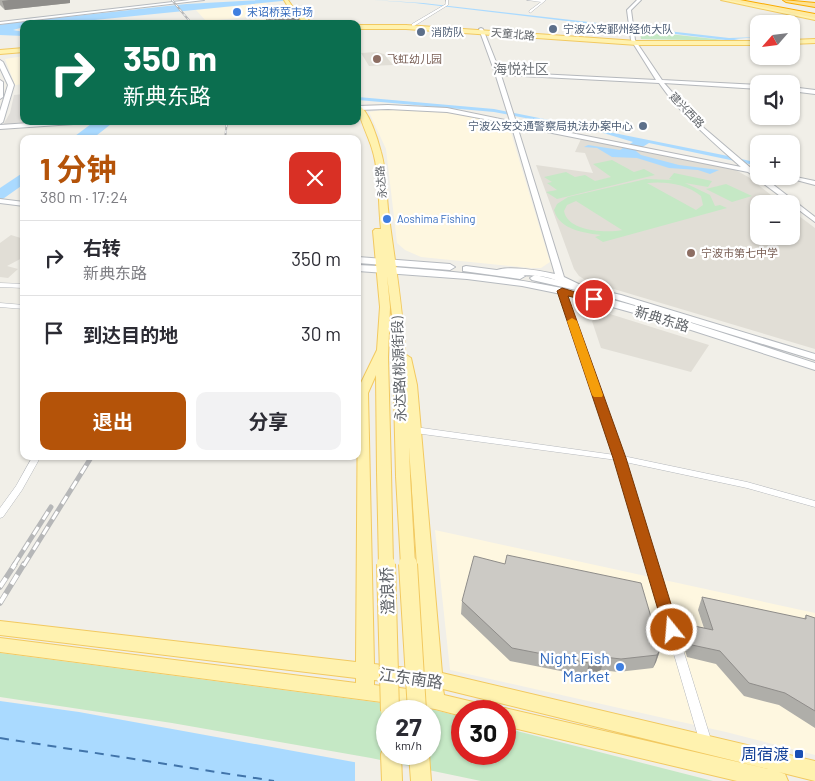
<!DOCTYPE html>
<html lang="zh">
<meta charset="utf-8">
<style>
:root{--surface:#fff;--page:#f2f2f3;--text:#2b2b33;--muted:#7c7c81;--line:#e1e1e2;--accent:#b45309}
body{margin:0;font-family:Barlow,"Noto Sans SC",sans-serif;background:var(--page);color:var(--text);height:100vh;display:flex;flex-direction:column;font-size:19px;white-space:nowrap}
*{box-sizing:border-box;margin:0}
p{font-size:16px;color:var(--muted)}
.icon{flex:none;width:28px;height:28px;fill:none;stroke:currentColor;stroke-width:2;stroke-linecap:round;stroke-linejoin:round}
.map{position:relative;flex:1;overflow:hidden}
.details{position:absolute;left:20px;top:135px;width:341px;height:325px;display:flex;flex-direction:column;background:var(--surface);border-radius:10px;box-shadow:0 1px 4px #0004}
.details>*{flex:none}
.top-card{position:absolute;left:20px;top:20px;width:341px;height:105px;border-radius:10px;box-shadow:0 1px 4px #0004;background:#0b6e4f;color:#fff;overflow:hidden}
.needle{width:32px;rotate:242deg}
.buttons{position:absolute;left:750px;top:15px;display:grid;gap:10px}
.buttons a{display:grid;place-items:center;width:50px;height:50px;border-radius:10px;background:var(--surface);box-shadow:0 1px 4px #0004;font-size:25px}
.speed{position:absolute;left:376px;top:700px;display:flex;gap:10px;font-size:25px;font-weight:700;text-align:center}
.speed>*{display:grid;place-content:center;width:65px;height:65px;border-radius:50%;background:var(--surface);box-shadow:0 1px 4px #0004;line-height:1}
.speed small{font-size:12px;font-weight:400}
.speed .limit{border:8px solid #d22;background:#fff;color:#111}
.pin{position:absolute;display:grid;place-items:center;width:42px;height:42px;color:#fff;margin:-21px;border:2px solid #fff;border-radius:50%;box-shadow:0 1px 5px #0007}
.me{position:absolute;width:55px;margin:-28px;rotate:343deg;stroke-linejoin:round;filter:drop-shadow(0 0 4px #0008)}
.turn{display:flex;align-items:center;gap:18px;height:105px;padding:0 20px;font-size:22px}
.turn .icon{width:65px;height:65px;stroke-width:2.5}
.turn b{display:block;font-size:35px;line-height:42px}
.round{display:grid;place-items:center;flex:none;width:52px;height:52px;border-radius:10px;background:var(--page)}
.head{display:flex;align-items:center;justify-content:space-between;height:85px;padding:0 20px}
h1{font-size:30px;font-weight:700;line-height:38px;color:var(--accent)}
.cta{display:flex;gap:10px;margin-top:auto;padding:10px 20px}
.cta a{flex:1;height:58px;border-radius:10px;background:var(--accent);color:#fff;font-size:20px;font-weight:700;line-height:58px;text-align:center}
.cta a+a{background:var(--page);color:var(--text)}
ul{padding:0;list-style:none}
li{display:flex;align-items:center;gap:15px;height:75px;padding:0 20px;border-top:1px solid var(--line)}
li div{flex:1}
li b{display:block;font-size:19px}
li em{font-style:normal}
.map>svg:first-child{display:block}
</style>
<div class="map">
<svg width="815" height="781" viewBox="0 0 815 781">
<rect width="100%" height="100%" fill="#f1efe8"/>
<path fill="#fef7e0" d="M 266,3 L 272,13 L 285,12 L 303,24 L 257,24 L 249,17 L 206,21 L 196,10 Z
M 24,56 L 24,84 L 15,85 L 5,59 Z
M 387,109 L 465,114 L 508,123 L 550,262 L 541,268 L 531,268 L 421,257 L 405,250 L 397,243 L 386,149 L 369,112 Z
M 435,530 L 815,613 L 815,755 L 726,732 L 450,670 Z"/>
<path fill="#e0deda" d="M 24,94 L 24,121 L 67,121 L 3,125 L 10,113 L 14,95 Z"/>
<path fill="#e1ded6" d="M 376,52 L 384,54 L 393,65 L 369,66 L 361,53 Z
M 581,139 L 732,168 L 750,178 L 782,204 L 759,204 L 759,236 L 791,236 L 791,210 L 815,228 L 815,349 L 587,281 L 579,276 L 574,269 L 536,165 L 593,173 L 585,153 L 575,152 Z
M 11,235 L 24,239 L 24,257 L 7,266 L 18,269 L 8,278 L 0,277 L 0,243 Z
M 610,314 L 709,345 L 691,372 L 601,348 L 592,321 L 599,316 Z"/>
<path fill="#c5e8c5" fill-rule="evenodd" d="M 640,31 L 734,41 L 641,39 Z
M 612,160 L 634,172 L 644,169 L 655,175 L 557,199 L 546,192 L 557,190 L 547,183 L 552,182 L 544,177 L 566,172 L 575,177 L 585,175 L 595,181 L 611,177 L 593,164 Z
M 674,173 L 712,181 L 708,187 L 685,183 L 710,195 L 715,206 L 720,205 L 727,208 L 603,242 L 595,237 L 601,235 C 585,233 559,230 554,210 L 557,204 L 568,197 L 646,179 L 673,180 L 669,179 ZM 647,183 C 665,181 687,184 701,196 L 703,205 L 696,210 ZM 576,201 L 622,230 L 623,230 C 606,233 568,232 564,211 L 567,205 Z
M 726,184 L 752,196 L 732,202 L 706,189 Z
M 0,653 L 435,710 L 462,717 L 462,754 L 505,754 L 505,728 L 713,781 L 481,781 L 371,758 L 172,723 L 0,697 ZM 388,711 L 430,711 L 430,754 L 388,754 Z"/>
<path fill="#aadaff" d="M 260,0 L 292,0 L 55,24 L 24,24 L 24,27 L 13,30 L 24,32 L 24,36 L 0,35 L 0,25 L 10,23 L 186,4 Z
M 373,0 L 423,3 L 729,38 L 759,37 L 734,39 L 759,44 L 415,3 Z
M 358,97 L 494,109 L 728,156 L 759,163 L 759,166 L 649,143 L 636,151 L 641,155 L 679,165 L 719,170 L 710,174 L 698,170 L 669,168 L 637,158 L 612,157 L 597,148 L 584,147 L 588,145 L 620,150 L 633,142 L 600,132 L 494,112 L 358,100 Z
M 95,121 L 115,121 L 92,139 L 71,139 Z
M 24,172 L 24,184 L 0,201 L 0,188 Z
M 0,701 L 79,712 L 458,781 L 0,781 Z"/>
<path fill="#f1efe8" d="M 355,760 L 459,779 L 461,781 L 355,781 Z"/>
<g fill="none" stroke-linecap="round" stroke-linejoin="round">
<path stroke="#4174aa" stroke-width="2" stroke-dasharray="9 7" stroke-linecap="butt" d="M 0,738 L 274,781"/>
<g stroke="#b5b8bc" stroke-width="1">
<path id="minor" d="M 446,0 L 448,0 L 448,5 L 414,26 L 412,26 L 412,24 L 446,4 Z
M 527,0 L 546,0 L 530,13 L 529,11 L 541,2 Z
M 0,283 L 24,284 L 24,288 L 0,287 Z
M 562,289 L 565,291 L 623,456 L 747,482 L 815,501 L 815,507 L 747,488 L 625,462 L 712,743 L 710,747 L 706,748 L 702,747 L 700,743 L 617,460 L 415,433 L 411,430 L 415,427 L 615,455 L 559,291 Z
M 0,303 L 24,305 L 24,309 L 0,307 Z
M 33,456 L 41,456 L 22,490 L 3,517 L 0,518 L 0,508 L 16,486 Z"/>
</g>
<g stroke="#b5b8bc" stroke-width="2">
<path id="tertiary" d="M 637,0 L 641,0 L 631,10 L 635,40 L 662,80 L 759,85 L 759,89 L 664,83 L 704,128 L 752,169 L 759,170 L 759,176 L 762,176 L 815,217 L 815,222 L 748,172 L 517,126 L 564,277 L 589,289 L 588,291 C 578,292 561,281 550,278 C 532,273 513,277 494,274 L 493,272 C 504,264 542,271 555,274 L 511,124 L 447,112 L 388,109 L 358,110 L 358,106 L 388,105 L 447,108 L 510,121 L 495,73 L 479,29 L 481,28 L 483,29 L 500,72 L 656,80 L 631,40 L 627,10 ZM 501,75 L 659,83 C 681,115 712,141 741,167 L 516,122 Z
M 791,87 L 815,90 L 815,94 L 791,91 Z
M 59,121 L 91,121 L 88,123 L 0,129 L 0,125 Z
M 781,176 L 791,176 L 815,181 L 815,185 Z"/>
</g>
<g stroke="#b6babf" stroke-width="2">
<path id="secondary" d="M 190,0 L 204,0 L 0,24 L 0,22 Z
M 0,60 L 3,62 L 14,85 L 3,122 L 0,124 L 0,111 L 8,85 L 0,68 Z
M 0,80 L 3,82 L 3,97 L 0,99 Z
M 0,199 L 24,202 L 24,206 L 0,203 Z
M 358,257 L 450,264 L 455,267 L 450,270 L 358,263 Z
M 358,265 C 431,269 504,275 576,291 C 657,309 736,338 815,363 L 815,370 L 663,321 L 576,297 L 522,286 L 467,279 L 358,271 Z
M 466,266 L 520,273 L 525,276 L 520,279 L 463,271 L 463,267 Z
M 535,275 L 621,295 L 815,354 L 815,360 L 615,299 L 532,280 L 530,278 Z"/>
</g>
<g stroke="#f2c960" stroke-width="2">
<path id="primary" d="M 284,0 L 288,0 L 297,13 L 316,24 C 300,24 291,12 284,0 Z
M 721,0 L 731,0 L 815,16 L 815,20 Z
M 358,25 L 406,25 L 637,41 L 759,41 L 759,45 L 637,45 L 406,29 L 358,29 Z
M 815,39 L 815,43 L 791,44 L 791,40 Z
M 24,48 L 24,52 L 0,54 L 0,50 Z
M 358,105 C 369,110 378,140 381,152 C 387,172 386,196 389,217 C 395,263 403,308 405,354 L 411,358 L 417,385 L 442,673 L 815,761 L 815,781 L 779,772 L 785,774 L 788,781 L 737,781 L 505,726 L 505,711 L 498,711 L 505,708 L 768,769 L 443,689 L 444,695 L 486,705 L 488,711 L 462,711 L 462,716 L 435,709 L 0,652 L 0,638 L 356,683 L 356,678 L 0,635 L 0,621 L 356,662 L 358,389 L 377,350 L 380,307 L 373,231 L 375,229 L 381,229 C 378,204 380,176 373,152 C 370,139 357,115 358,105 ZM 387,276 L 392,315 L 396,476 L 398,479 L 408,479 L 410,476 L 409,447 L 424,670 L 374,664 L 368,393 L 376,375 L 377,472 L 379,475 L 389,475 L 391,472 L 388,357 L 390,307 ZM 374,680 L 425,686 L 425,691 L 374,685 Z
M 388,746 L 388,754 L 401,754 L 402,781 L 382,781 L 381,754 L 384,747 Z
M 409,754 L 429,754 L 431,781 L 411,781 Z"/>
</g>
<g stroke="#f9ab00" stroke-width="2">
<path id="trunk" d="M 728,0 L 740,0 L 815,14 L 815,18 Z"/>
</g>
<g stroke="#f9ab00" stroke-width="2">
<path id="motorway" d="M 783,0 L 815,3 L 815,7 L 786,2 Z"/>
</g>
<use href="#minor" fill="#fff" fill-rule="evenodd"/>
<use href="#tertiary" fill="#fff" fill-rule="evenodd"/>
<use href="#secondary" fill="#fff" fill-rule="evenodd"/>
<use href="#primary" fill="#fff2af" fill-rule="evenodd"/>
<use href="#trunk" fill="#feeaa1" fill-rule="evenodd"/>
<use href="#motorway" fill="#fde293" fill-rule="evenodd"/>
<g stroke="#b6b7b8" stroke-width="2">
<path id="rail-far2" d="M 172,0 L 192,24
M 225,139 L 227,121"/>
</g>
<g stroke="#b6b7b8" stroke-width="5">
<path id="rail-far1" d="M 14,565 L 51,507
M 24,565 L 92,456"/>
</g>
<g stroke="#b6b7b8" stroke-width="5.5">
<path id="rail" d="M 0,587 L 15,564
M 0,603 L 24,564"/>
</g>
<use href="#rail-far2" stroke="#fff" stroke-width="1" stroke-dasharray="3" stroke-linecap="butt"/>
<use href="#rail-far1" stroke="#fff" stroke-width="3" stroke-dasharray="9" stroke-linecap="butt"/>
<use href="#rail" stroke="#fff" stroke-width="4" stroke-dasharray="11" stroke-linecap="butt"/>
<g stroke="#f2c960" stroke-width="16" stroke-linecap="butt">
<path id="primary-bridge-far1" d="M 384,472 L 386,565
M 403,476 L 408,565"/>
</g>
<g stroke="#f2c960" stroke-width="20" stroke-linecap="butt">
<path id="primary-bridge" d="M 386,564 L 390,711
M 408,564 L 417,711"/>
</g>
<use href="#primary-bridge-far1" stroke="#fff2af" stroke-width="14"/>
<use href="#primary-bridge" stroke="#fff2af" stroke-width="18"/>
</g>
<path fill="#afaea9" d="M 0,0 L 70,0 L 70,3 L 5,10 L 0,5 Z
M 702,597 L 804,619 L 806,615 L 815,618 L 815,728 L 779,705 L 744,696 L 716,664 L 687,657 L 681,637 L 685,624 L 704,628 L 698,610 Z
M 462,601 L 651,617 L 676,641 L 672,654 L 660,651 L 656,662 L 653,668 L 618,672 L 601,670 L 586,676 L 510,661 L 461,614 Z"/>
<path fill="#8f8d8a" d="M 9,0 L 70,0 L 70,3 L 5,10 L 2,1 Z
M 299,17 L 300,24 L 267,24 L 266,20 Z
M 660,650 L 656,662 L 653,668 L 657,655 Z
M 604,657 L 601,670 L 586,676 L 589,663 Z"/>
<path fill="#cccac5" stroke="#8f8d8a" d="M 283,10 L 299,17 L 266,20 Z
M 507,555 L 641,583 L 651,617 L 670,621 L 676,641 L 656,636 L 660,650 L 657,655 L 621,659 L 604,657 L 589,663 L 512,648 L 462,601 L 474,556 L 505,564 Z
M 702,597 L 806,619 L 806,615 L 815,618 L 815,711 L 785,693 L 749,683 L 720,651 L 692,645 L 685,624 L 713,630 Z"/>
<path fill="#b45309" stroke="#753606" d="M 562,288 L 599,299 L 594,302 L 568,296 L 626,458 L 679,630 L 677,635 L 672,637 L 666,635 L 664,630 L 613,458 L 557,291 Z"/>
<path fill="#f59e0b" d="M 572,318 L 577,321 L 603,395 L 602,397 L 594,397 L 592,395 L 567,321 Z"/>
<g fill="#3f7fe0" stroke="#fff" stroke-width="2">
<circle cx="237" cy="12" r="5"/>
<circle cx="387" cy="219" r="5"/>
<circle cx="620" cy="667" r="5"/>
</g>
<g fill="#5c6f8a" stroke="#fff" stroke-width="2">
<circle cx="553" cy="29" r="5"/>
<circle cx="421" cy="32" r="5"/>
<circle cx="643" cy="126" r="5"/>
</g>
<g fill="#8d6e63" stroke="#fff" stroke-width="2">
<circle cx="377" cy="59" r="5"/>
<circle cx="691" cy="253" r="5"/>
</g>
<rect fill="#1a4fb4" stroke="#fff" stroke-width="2" x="794" y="749" width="10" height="10" rx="2.5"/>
<g text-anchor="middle" stroke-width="4.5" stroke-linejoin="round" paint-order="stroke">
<g font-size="11" fill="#366cbe" stroke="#fff" text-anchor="start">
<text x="247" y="16">宋诏桥菜市场</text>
<text x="397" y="223">Aoshima Fishing</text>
</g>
<g font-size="11" fill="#4e5e75" stroke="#fff" text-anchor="start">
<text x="563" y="33">宁波公安鄞州经侦大队</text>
<text x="431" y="36">消防队</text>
<text x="633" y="130" text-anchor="end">宁波公安交通警察局执法办案中心</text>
</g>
<g font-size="11" fill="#5f6368" stroke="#fff">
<text transform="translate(513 34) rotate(5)" y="4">天童北路</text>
<text transform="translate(687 110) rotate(46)" y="4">建兴西路</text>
<text transform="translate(381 182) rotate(-95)" y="4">永达路</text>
</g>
<g font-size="11" fill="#785e54" stroke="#fff" text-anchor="start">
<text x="387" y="63">飞虹幼儿园</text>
<text x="701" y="257">宁波市第七中学</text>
</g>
<g font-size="14" fill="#70757a" stroke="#fff">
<text x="521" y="74">海悦社区</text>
</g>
<g font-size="14" fill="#5f6368" stroke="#fff">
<text transform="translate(662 319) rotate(17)" y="5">新典东路</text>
<text transform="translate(399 369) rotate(-92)" y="5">永达路(桃源街段)</text>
</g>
<g font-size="16" fill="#5f6368" stroke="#fff">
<text transform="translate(387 591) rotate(-92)" y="6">澄浪桥</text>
<text transform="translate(411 678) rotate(8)" y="6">江东南路</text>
</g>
<g font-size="16" fill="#366cbe" stroke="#fff" text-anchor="end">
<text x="610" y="664">Night Fish<tspan x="610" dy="18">Market</tspan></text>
</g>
<g font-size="16" fill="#164399" stroke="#fff" text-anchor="end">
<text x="789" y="760">周宿渡</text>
</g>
</g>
</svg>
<div class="buttons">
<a><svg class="needle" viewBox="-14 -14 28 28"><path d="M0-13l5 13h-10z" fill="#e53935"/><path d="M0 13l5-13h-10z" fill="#7c7c81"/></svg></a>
<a><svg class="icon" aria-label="sound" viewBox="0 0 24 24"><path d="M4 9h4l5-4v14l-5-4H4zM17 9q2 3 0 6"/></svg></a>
<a>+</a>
<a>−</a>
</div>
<div class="speed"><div>27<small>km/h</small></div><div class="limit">30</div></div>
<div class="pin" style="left:594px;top:299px;background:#d93025"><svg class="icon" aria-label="arrive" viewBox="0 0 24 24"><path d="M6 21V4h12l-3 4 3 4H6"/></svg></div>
<svg class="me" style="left:672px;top:630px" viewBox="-20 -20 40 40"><circle r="17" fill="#b45309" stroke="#fff" stroke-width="3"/><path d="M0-11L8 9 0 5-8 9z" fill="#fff"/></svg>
<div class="top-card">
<div class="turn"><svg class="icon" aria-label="right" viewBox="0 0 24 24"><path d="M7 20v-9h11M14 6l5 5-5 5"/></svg><div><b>350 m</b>新典东路</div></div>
</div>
<section class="details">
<div class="head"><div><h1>1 分钟</h1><p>380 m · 17:24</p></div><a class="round" style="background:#d93025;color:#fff"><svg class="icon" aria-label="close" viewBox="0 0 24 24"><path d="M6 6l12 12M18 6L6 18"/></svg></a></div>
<ul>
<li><svg class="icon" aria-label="right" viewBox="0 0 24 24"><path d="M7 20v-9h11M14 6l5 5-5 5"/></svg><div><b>右转</b><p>新典东路</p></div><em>350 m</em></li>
<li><svg class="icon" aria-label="arrive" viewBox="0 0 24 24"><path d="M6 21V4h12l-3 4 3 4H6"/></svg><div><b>到达目的地</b></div><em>30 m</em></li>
</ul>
<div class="cta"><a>退出</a><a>分享</a></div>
</section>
</div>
